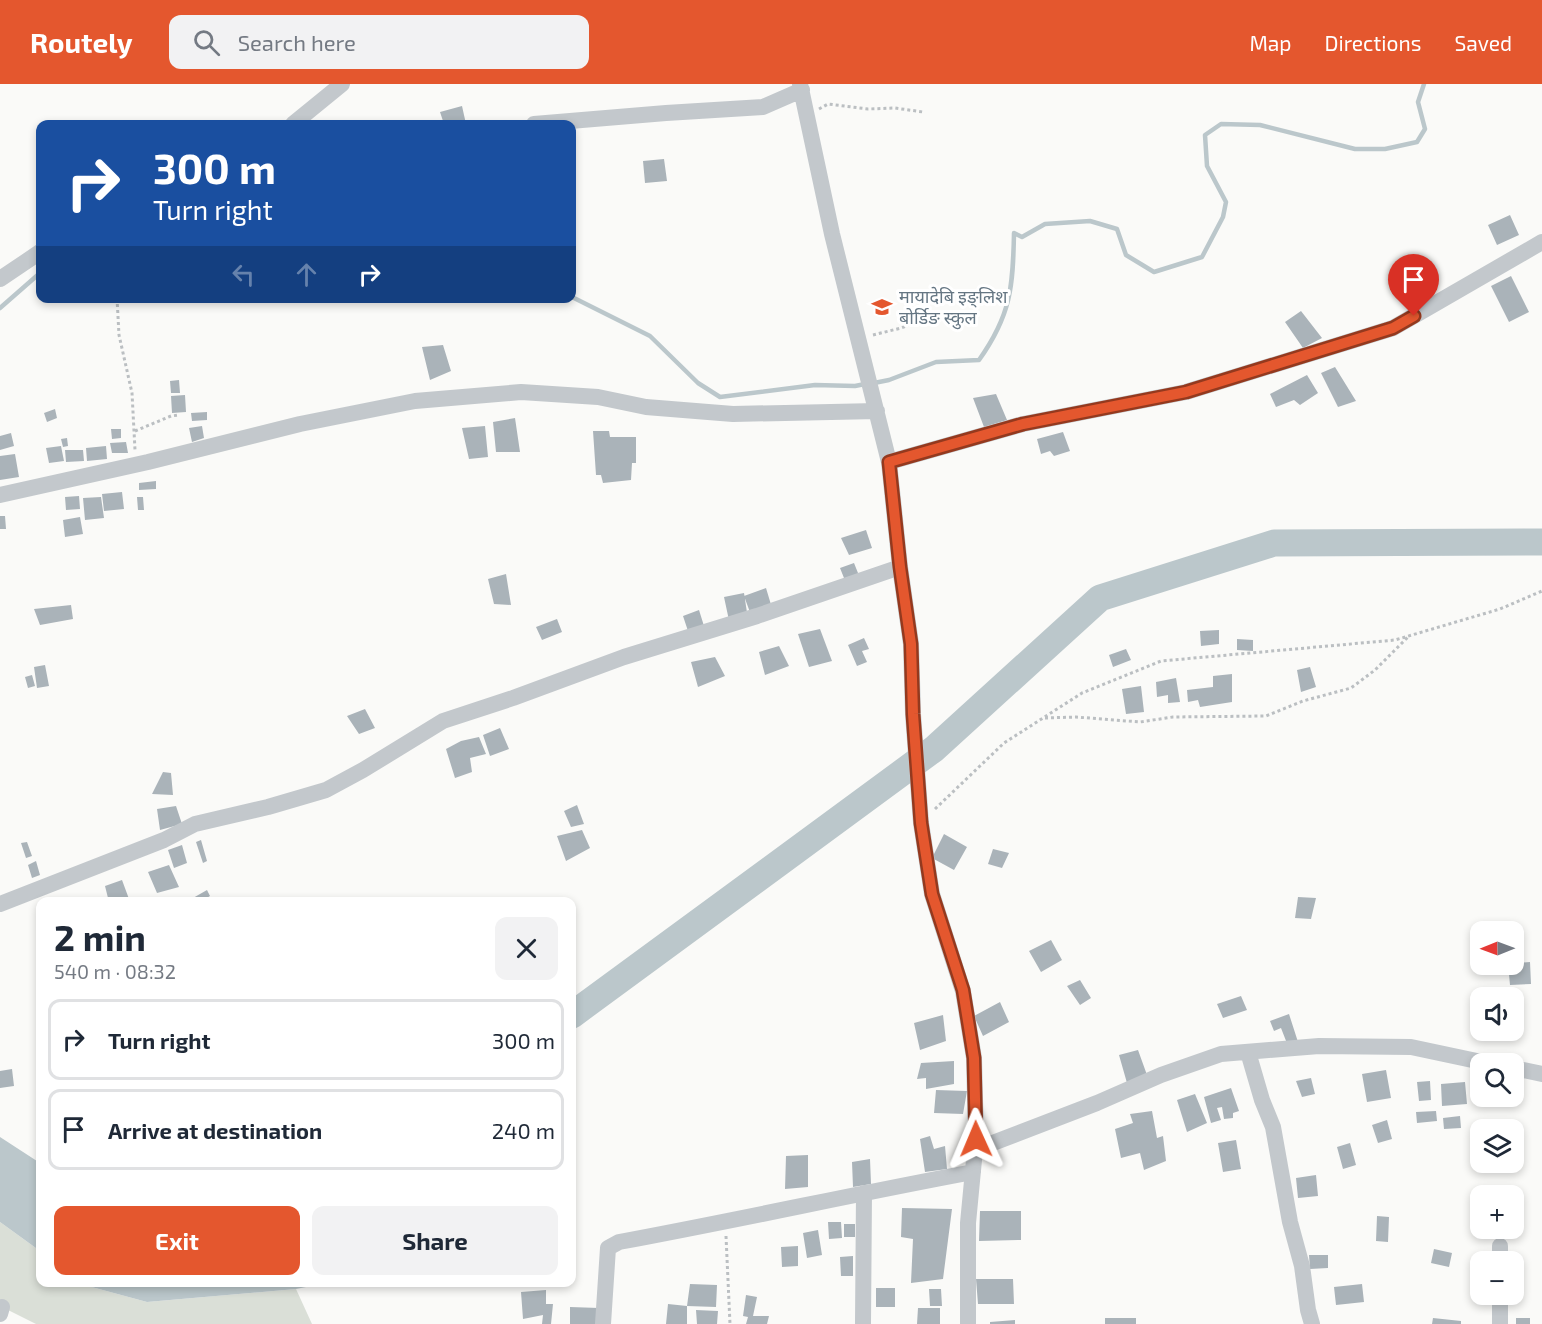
<!DOCTYPE html>
<meta charset="utf-8">
<style>
:root{--surface:#fff;--page:#f2f2f3;--text:#1f2937;--muted:#747a83;--line:#e0e1e3;--accent:#e4572e}
body{margin:0;font-family:"Exo 2","Noto Sans Devanagari",sans-serif;background:var(--page);color:var(--text);height:100vh;display:flex;flex-direction:column;font-size:22px;white-space:nowrap}
*{box-sizing:border-box;margin:0}
p{font-size:20px;color:var(--muted)}
.icon{flex:none;width:33px;height:33px;fill:none;stroke:currentColor;stroke-width:2;stroke-linecap:round;stroke-linejoin:round}
.map{position:relative;flex:1;overflow:hidden}
.details{position:absolute;left:36px;top:813px;width:540px;height:390px;display:flex;flex-direction:column;background:var(--surface);border-radius:12px;box-shadow:0 3px 9px #0003}
.details>*{flex:none}
.banner{position:absolute;left:36px;top:36px;width:540px;height:183px;border-radius:12px;box-shadow:0 3px 9px #0003;background:#1a4fa0;color:#fff;overflow:hidden}
.needle{width:39px;rotate:269deg}
.fabs{position:absolute;left:1470px;top:837px;display:grid;gap:12px}
.fabs a{display:grid;place-items:center;width:54px;height:54px;border-radius:12px;background:var(--surface);box-shadow:0 3px 9px #0003;font-size:30px}
.pin{position:absolute;display:grid;place-items:center;width:51px;height:51px;color:#fff;margin:-62px -26px;border-radius:50% 50% 50% 0;rotate:-45deg;box-shadow:0 0 6px #0007}
.pin .icon{rotate:45deg}
.me{position:absolute;width:66px;margin:-33px;rotate:359deg;stroke-linejoin:round;filter:drop-shadow(0 0 4px #0008)}
.turn{display:flex;align-items:center;gap:21px;height:126px;padding:0 18px;font-size:27px}
.turn .icon{width:78px;height:78px;stroke-width:2.5}
.turn b{display:block;font-size:42px;line-height:51px}
.lanes{display:flex;align-items:center;height:57px;padding:0 18px;background:#0003;justify-content:center;gap:30px;direction:ltr}
.lanes .off{opacity:.35}
.round{display:grid;place-items:center;flex:none;width:63px;height:63px;border-radius:12px;background:var(--page)}
.head{display:flex;align-items:center;justify-content:space-between;height:102px;padding:0 18px}
h1{font-size:36px;font-weight:700;line-height:45px}
.action{display:flex;gap:12px;margin-top:auto;padding:12px 18px}
.action a{flex:1;height:69px;border-radius:12px;background:var(--accent);color:#fff;font-size:24px;font-weight:700;line-height:69px;text-align:center}
.action a+a{background:var(--page);color:var(--text)}
ul{padding:0;list-style:none}
li{display:flex;align-items:center;gap:18px;height:81px;margin:0 12px 9px;padding:0 6px;border:3px solid var(--line);border-radius:12px}
li div{flex:1}
li b{display:block;font-size:22px}
li em{font-style:normal}
header{display:flex;align-items:center;gap:36px;box-sizing:border-box;height:84px;padding:0 30px;background:var(--accent);color:#fff}
header strong{font-size:28px}
nav{display:flex;gap:33px;margin-inline-start:auto;font-size:21px}
.search{width:420px;height:54px;background:var(--page);display:flex;align-items:center;gap:15px;box-sizing:border-box;padding:0 21px;border-radius:12px;color:var(--muted);font-size:22px}
.map>svg:first-child{display:block}
</style>
<header>
<strong>Routely</strong>
<div class="search"><svg class="icon" aria-label="search" viewBox="0 0 24 24"><circle cx="10" cy="10" r="6"/><path d="M15 15l6 6"/></svg>Search here</div>
<nav><a>Map</a><a>Directions</a><a>Saved</a></nav>
</header>
<div class="map">
<svg width="1542" height="1240" viewBox="0 0 1542 1240">
<rect width="100%" height="100%" fill="#fafaf8"/>
<path fill="#dadfd7" d="M 0,1138 L 40,1167 L 40,1198 L 83,1199 L 88,1202 L 147,1218 L 296,1205 L 312,1240 L 36,1240 L 0,1222 Z"/>
<path fill="#bbc7cb" d="M 0,1053 L 40,1079 L 40,1167 L 0,1138 Z
M 83,1199 L 326,1199 L 296,1205 L 147,1218 L 88,1202 Z"/>
<g fill="none" stroke-linecap="round" stroke-linejoin="round">
<path stroke="#bbc7cb" stroke-width="4.5" d="M 572,213 L 650,252 L 698,299 L 720,313 L 815,301 L 855,302 L 865,300
M 0,224 L 40,189
M 874,299 L 889,296 L 936,278 L 979,276 C 1011,231 1013,203 1014,149 L 1022,153 L 1045,140 L 1090,137 L 1117,145 L 1126,171 L 1154,188 L 1202,173 L 1223,133 L 1226,118 L 1207,82 L 1205,51 L 1221,40 L 1260,41 L 1355,65 L 1385,65 L 1417,58 L 1425,45 L 1418,18 L 1424,0"/>
<path stroke="#bbc7cb" stroke-width="27" d="M 572,931 L 934,665 L 1100,514 L 1274,459 L 1542,458"/>
</g>
<path fill="#aab3b9" d="M 462,22 L 466,40 L 444,40 L 440,28 Z
M 664,75 L 667,97 L 645,99 L 643,77 Z
M 1510,131 L 1519,151 L 1497,161 L 1488,141 Z
M 1511,192 L 1529,228 L 1509,238 L 1491,202 Z
M 1301,227 L 1322,254 L 1303,264 L 1285,238 Z
M 443,261 L 451,287 L 430,296 L 422,263 Z
M 1335,283 L 1356,317 L 1338,323 L 1321,289 Z
M 1307,291 L 1318,309 L 1300,321 L 1294,316 L 1276,323 L 1270,310 Z
M 179,296 L 180,309 L 171,309 L 170,297 Z
M 996,310 L 1007,336 L 984,343 L 973,314 Z
M 185,311 L 186,328 L 172,329 L 171,312 Z
M 55,325 L 57,334 L 47,338 L 44,329 Z
M 207,328 L 207,336 L 192,337 L 191,329 Z
M 515,334 L 520,368 L 496,368 L 493,338 Z
M 202,342 L 204,354 L 192,358 L 189,344 Z
M 485,342 L 488,373 L 469,375 L 462,344 Z
M 111,345 L 121,345 L 121,354 L 112,355 Z
M 593,347 L 609,347 L 610,353 L 636,353 L 636,379 L 632,379 L 631,396 L 603,399 L 601,391 L 596,391 Z
M 1063,348 L 1070,367 L 1054,372 L 1050,367 L 1041,370 L 1037,355 Z
M 11,349 L 14,362 L 0,366 L 0,352 Z
M 67,354 L 68,362 L 63,363 L 61,355 Z
M 126,358 L 128,369 L 112,369 L 110,359 Z
M 61,362 L 64,377 L 49,379 L 46,364 Z
M 106,362 L 107,375 L 87,377 L 86,364 Z
M 65,366 L 83,366 L 84,377 L 66,378 Z
M 15,370 L 19,393 L 0,396 L 0,372 Z
M 156,397 L 156,405 L 139,406 L 139,399 Z
M 122,408 L 124,425 L 104,427 L 102,410 Z
M 79,412 L 80,425 L 66,426 L 65,413 Z
M 101,413 L 104,434 L 85,436 L 83,414 Z
M 137,413 L 143,413 L 144,426 L 138,426 Z
M 0,432 L 5,432 L 6,445 L 0,445 Z
M 80,433 L 83,450 L 65,453 L 63,436 Z
M 866,446 L 872,464 L 849,471 L 841,454 Z
M 854,479 L 860,494 L 846,499 L 840,484 Z
M 506,490 L 511,521 L 494,520 L 488,495 Z
M 766,504 L 772,524 L 751,531 L 744,512 Z
M 744,509 L 748,535 L 730,541 L 724,513 Z
M 71,521 L 73,535 L 40,541 L 34,525 Z
M 699,526 L 704,542 L 688,547 L 683,532 Z
M 557,535 L 562,548 L 542,556 L 536,543 Z
M 820,545 L 832,577 L 809,583 L 798,550 Z
M 1219,546 L 1219,560 L 1201,562 L 1200,547 Z
M 864,554 L 869,565 L 862,567 L 867,578 L 857,582 L 848,561 Z
M 1237,555 L 1253,556 L 1253,567 L 1237,566 Z
M 779,562 L 789,582 L 765,591 L 759,568 Z
M 1126,565 L 1131,576 L 1113,583 L 1109,571 Z
M 715,573 L 725,592 L 698,603 L 691,578 Z
M 45,581 L 49,602 L 37,604 L 34,583 Z
M 1310,583 L 1316,603 L 1301,608 L 1297,586 Z
M 1232,590 L 1232,618 L 1200,623 L 1198,616 L 1188,618 L 1187,606 L 1213,603 L 1213,592 Z
M 32,591 L 35,602 L 28,604 L 25,593 Z
M 1176,594 L 1180,618 L 1168,619 L 1168,611 L 1157,613 L 1156,598 Z
M 1141,602 L 1144,628 L 1126,630 L 1122,605 Z
M 365,625 L 375,644 L 359,650 L 347,632 Z
M 500,644 L 509,665 L 490,672 L 483,651 Z
M 479,653 L 486,670 L 470,674 L 472,688 L 455,694 L 446,665 L 461,657 Z
M 163,688 L 171,689 L 173,711 L 152,710 Z
M 577,721 L 584,740 L 571,743 L 564,727 Z
M 176,722 L 182,740 L 160,746 L 157,725 Z
M 582,746 L 590,764 L 566,777 L 557,752 Z
M 944,750 L 967,763 L 954,786 L 932,774 Z
M 201,756 L 207,777 L 203,779 L 196,758 Z
M 27,758 L 32,772 L 26,774 L 21,759 Z
M 182,761 L 187,779 L 174,784 L 168,766 Z
M 993,765 L 1009,769 L 1002,784 L 988,780 Z
M 36,777 L 40,791 L 32,794 L 28,781 Z
M 169,781 L 179,803 L 157,809 L 148,788 Z
M 122,796 L 129,815 L 109,818 L 105,802 Z
M 207,806 L 210,812 L 200,818 L 195,818 L 193,814 Z
M 1298,813 L 1316,814 L 1311,835 L 1295,834 Z
M 1051,856 L 1062,876 L 1041,888 L 1029,867 Z
M 1530,878 L 1531,900 L 1510,901 L 1508,880 Z
M 1080,896 L 1091,914 L 1080,921 L 1067,902 Z
M 1241,912 L 1247,926 L 1223,934 L 1217,920 Z
M 1000,918 L 1009,938 L 983,952 L 974,932 Z
M 1289,930 L 1298,958 L 1288,962 L 1281,944 L 1274,947 L 1270,937 Z
M 943,931 L 946,957 L 920,966 L 914,939 Z
M 1138,966 L 1147,991 L 1127,999 L 1119,971 Z
M 954,977 L 954,1000 L 926,1005 L 926,994 L 917,995 L 921,979 Z
M 12,985 L 14,1002 L 0,1004 L 0,987 Z
M 1386,986 L 1391,1014 L 1367,1018 L 1362,990 Z
M 1311,994 L 1315,1010 L 1302,1013 L 1296,997 Z
M 1430,997 L 1431,1016 L 1419,1017 L 1417,998 Z
M 1465,998 L 1467,1020 L 1442,1022 L 1441,1000 Z
M 1231,1004 L 1239,1027 L 1233,1029 L 1233,1034 L 1224,1035 L 1222,1023 L 1217,1024 L 1221,1036 L 1211,1039 L 1204,1013 Z
M 936,1006 L 967,1007 L 963,1030 L 934,1029 Z
M 1195,1010 L 1207,1039 L 1187,1048 L 1177,1016 Z
M 1152,1027 L 1157,1054 L 1163,1052 L 1166,1077 L 1144,1086 L 1140,1069 L 1121,1074 L 1115,1045 L 1133,1039 L 1130,1030 Z
M 1436,1027 L 1437,1037 L 1417,1039 L 1416,1028 Z
M 1460,1032 L 1461,1044 L 1444,1045 L 1443,1034 Z
M 1387,1036 L 1392,1055 L 1378,1059 L 1372,1041 Z
M 930,1052 L 934,1065 L 945,1062 L 947,1085 L 925,1088 L 920,1055 Z
M 1236,1056 L 1241,1085 L 1223,1088 L 1218,1059 Z
M 1350,1059 L 1356,1081 L 1343,1085 L 1337,1063 Z
M 808,1071 L 808,1103 L 785,1105 L 786,1072 Z
M 870,1075 L 871,1100 L 853,1103 L 852,1078 Z
M 1316,1091 L 1318,1112 L 1298,1114 L 1296,1094 Z
M 902,1124 L 952,1125 L 943,1195 L 911,1199 L 913,1155 L 901,1153 Z
M 980,1127 L 1021,1127 L 1021,1156 L 979,1157 Z
M 1377,1132 L 1389,1133 L 1388,1158 L 1376,1157 Z
M 828,1138 L 841,1138 L 842,1154 L 829,1155 Z
M 844,1140 L 855,1140 L 855,1153 L 844,1153 Z
M 1490,1144 L 1504,1144 L 1505,1149 L 1490,1150 Z
M 818,1146 L 822,1171 L 807,1174 L 803,1149 Z
M 798,1162 L 798,1182 L 782,1183 L 781,1163 Z
M 1434,1165 L 1452,1169 L 1449,1183 L 1431,1179 Z
M 1309,1171 L 1328,1171 L 1328,1184 L 1310,1185 Z
M 853,1172 L 853,1192 L 841,1192 L 840,1173 Z
M 976,1195 L 1013,1195 L 1014,1220 L 978,1220 Z
M 690,1200 L 717,1201 L 716,1223 L 687,1222 L 687,1240 L 666,1240 L 668,1220 L 687,1222 Z
M 1362,1200 L 1364,1218 L 1336,1221 L 1334,1203 Z
M 876,1204 L 895,1204 L 895,1223 L 876,1223 Z
M 929,1205 L 941,1205 L 942,1222 L 930,1222 Z
M 546,1206 L 546,1220 L 553,1220 L 551,1240 L 542,1240 L 543,1231 L 523,1235 L 521,1208 Z
M 746,1211 L 757,1213 L 753,1232 L 769,1232 L 767,1240 L 746,1240 L 748,1233 L 743,1232 Z
M 570,1223 L 599,1224 L 599,1240 L 570,1240 Z
M 918,1224 L 940,1224 L 940,1240 L 917,1240 Z
M 696,1226 L 718,1227 L 717,1240 L 697,1240 Z
M 1105,1234 L 1136,1234 L 1136,1240 L 1105,1240 Z
M 1433,1234 L 1461,1237 L 1461,1240 L 1432,1240 Z
M 1516,1234 L 1530,1234 L 1530,1240 L 1516,1240 Z
M 1015,1236 L 1015,1240 L 990,1240 L 990,1238 Z"/>
<g fill="none" stroke-linecap="round" stroke-linejoin="round">
<path stroke="#bbbfc2" stroke-width="3" stroke-dasharray="3 3" stroke-linecap="butt" d="M 819,25 L 828,20 L 868,25 L 895,24 L 923,28
M 117,214 L 119,251 L 132,309 L 135,366
M 873,251 L 901,244 L 941,229
M 135,347 L 171,332 L 179,331
M 1045,634 L 1076,633 L 1140,638 L 1173,633 L 1266,632 L 1303,617 L 1351,604 L 1375,586 L 1409,552
M 935,725 L 1004,659 L 1082,609 L 1161,577 L 1395,556 L 1500,525 L 1542,507
M 726,1152 L 730,1240"/>
<path stroke="#c3c8cc" stroke-width="16" d="M 800,0 L 832,150 L 889,378 L 900,483 L 911,560 L 913,630 L 921,739 L 932,810 L 963,907 L 974,974 L 976,1055 L 968,1139 L 968,1240
M 293,40 L 342,0
M 534,40 L 666,29 L 763,23 L 802,6
M 0,195 L 40,168
M 889,378 L 1023,340 L 1186,308 L 1393,244 L 1542,158
M 0,411 L 148,378 L 300,340 L 415,317 L 521,308 L 598,313 L 646,323 L 733,330 L 877,327
M 0,820 L 164,756 L 195,740 L 268,723 L 326,706 L 363,686 L 443,637 L 513,614 L 624,573 L 757,532 L 900,483
M 1248,968 L 1262,1016 L 1273,1043 L 1290,1138 L 1302,1182 L 1308,1226 L 1312,1240
M 1514,984 L 1542,990
M 975,1063 L 985,1062 L 1097,1019 L 1161,991 L 1221,970 L 1319,962 L 1411,963 L 1491,980
M 1500,1178 L 1500,1162
M 0,1230 L 2,1223
M 603,1240 L 608,1164 L 619,1158 C 738,1136 855,1110 973,1088
M 863,1240 L 864,1109
M 1500,1240 L 1500,1210"/>
</g>
<g fill="none" stroke-linecap="round" stroke-linejoin="round">
<g stroke="#94391e" stroke-width="15">
<path id="route" d="M 976,1055 L 974,974 L 963,906 L 932,810 L 921,739 L 913,630 L 911,560 L 900,483 L 889,378 L 1023,340 L 1186,308 L 1393,244 L 1414,232"/>
</g>
<use href="#route" stroke="#e4572e" stroke-width="10"/>
</g>
<defs>
<g id="school-bare" transform="scale(1.62)"><path d="M0-5L7-2L0 1L-7-2ZM-4 1L0 2.5L4 1V4Q0 6-4 4Z" fill="#e4572e" stroke="#fff" stroke-width="2.5" paint-order="stroke"/></g>
</defs>
<g fill-rule="evenodd">
<use href="#school-bare" x="882" y="223"/>
</g>
<g text-anchor="middle" stroke-width="6" stroke-linejoin="round" paint-order="stroke">
<g font-size="18" fill="#657683" stroke="#fff" text-anchor="start">
<text x="899" y="219">मायादेबि इङ्लिश<tspan x="899" dy="21">बोर्डिङ स्कुल</tspan></text>
</g>
</g>
</svg>
<div class="fabs">
<a><svg class="needle" viewBox="-14 -14 28 28"><path d="M0-13l5 13h-10z" fill="#e53935"/><path d="M0 13l5-13h-10z" fill="#747a83"/></svg></a>
<a><svg class="icon" aria-label="sound" viewBox="0 0 24 24"><path d="M4 9h4l5-4v14l-5-4H4zM17 9q2 3 0 6"/></svg></a>
<a><svg class="icon" aria-label="search" viewBox="0 0 24 24"><circle cx="10" cy="10" r="6"/><path d="M15 15l6 6"/></svg></a>
<a><svg class="icon" aria-label="layers" viewBox="0 0 24 24"><path d="M12 4l9 5-9 5-9-5zM3 14l9 5 9-5"/></svg></a>
<a>+</a>
<a>−</a>
</div>
<div class="pin" style="left:1414px;top:232px;background:#d93025"><svg class="icon" aria-label="arrive" viewBox="0 0 24 24"><path d="M6 21V4h12l-3 4 3 4H6"/></svg></div>
<svg class="me" style="left:976px;top:1055px" viewBox="-20 -20 40 40"><path d="M0-17L14 15 0 8-14 15z" fill="#e4572e" stroke="#fff" stroke-width="4"/></svg>
<div class="banner">
<div class="turn"><svg class="icon" aria-label="right" viewBox="0 0 24 24"><path d="M7 20v-9h11M14 6l5 5-5 5"/></svg><div><b>300 m</b>Turn right</div></div>
<div class="lanes"><svg class="icon off" aria-label="left" viewBox="0 0 24 24"><path d="M17 20v-9H6M10 6l-5 5 5 5"/></svg><svg class="icon off" aria-label="ahead" viewBox="0 0 24 24"><path d="M12 20V5M6 11l6-6 6 6"/></svg><svg class="icon" aria-label="right" viewBox="0 0 24 24"><path d="M7 20v-9h11M14 6l5 5-5 5"/></svg></div>
</div>
<section class="details">
<div class="head"><div><h1>2 min</h1><p>540 m · 08:32</p></div><a class="round"><svg class="icon" aria-label="close" viewBox="0 0 24 24"><path d="M6 6l12 12M18 6L6 18"/></svg></a></div>
<ul>
<li><svg class="icon" aria-label="right" viewBox="0 0 24 24"><path d="M7 20v-9h11M14 6l5 5-5 5"/></svg><div><b>Turn right</b></div><em>300 m</em></li>
<li><svg class="icon" aria-label="arrive" viewBox="0 0 24 24"><path d="M6 21V4h12l-3 4 3 4H6"/></svg><div><b>Arrive at destination</b></div><em>240 m</em></li>
</ul>
<div class="action"><a>Exit</a><a>Share</a></div>
</section>
</div>
